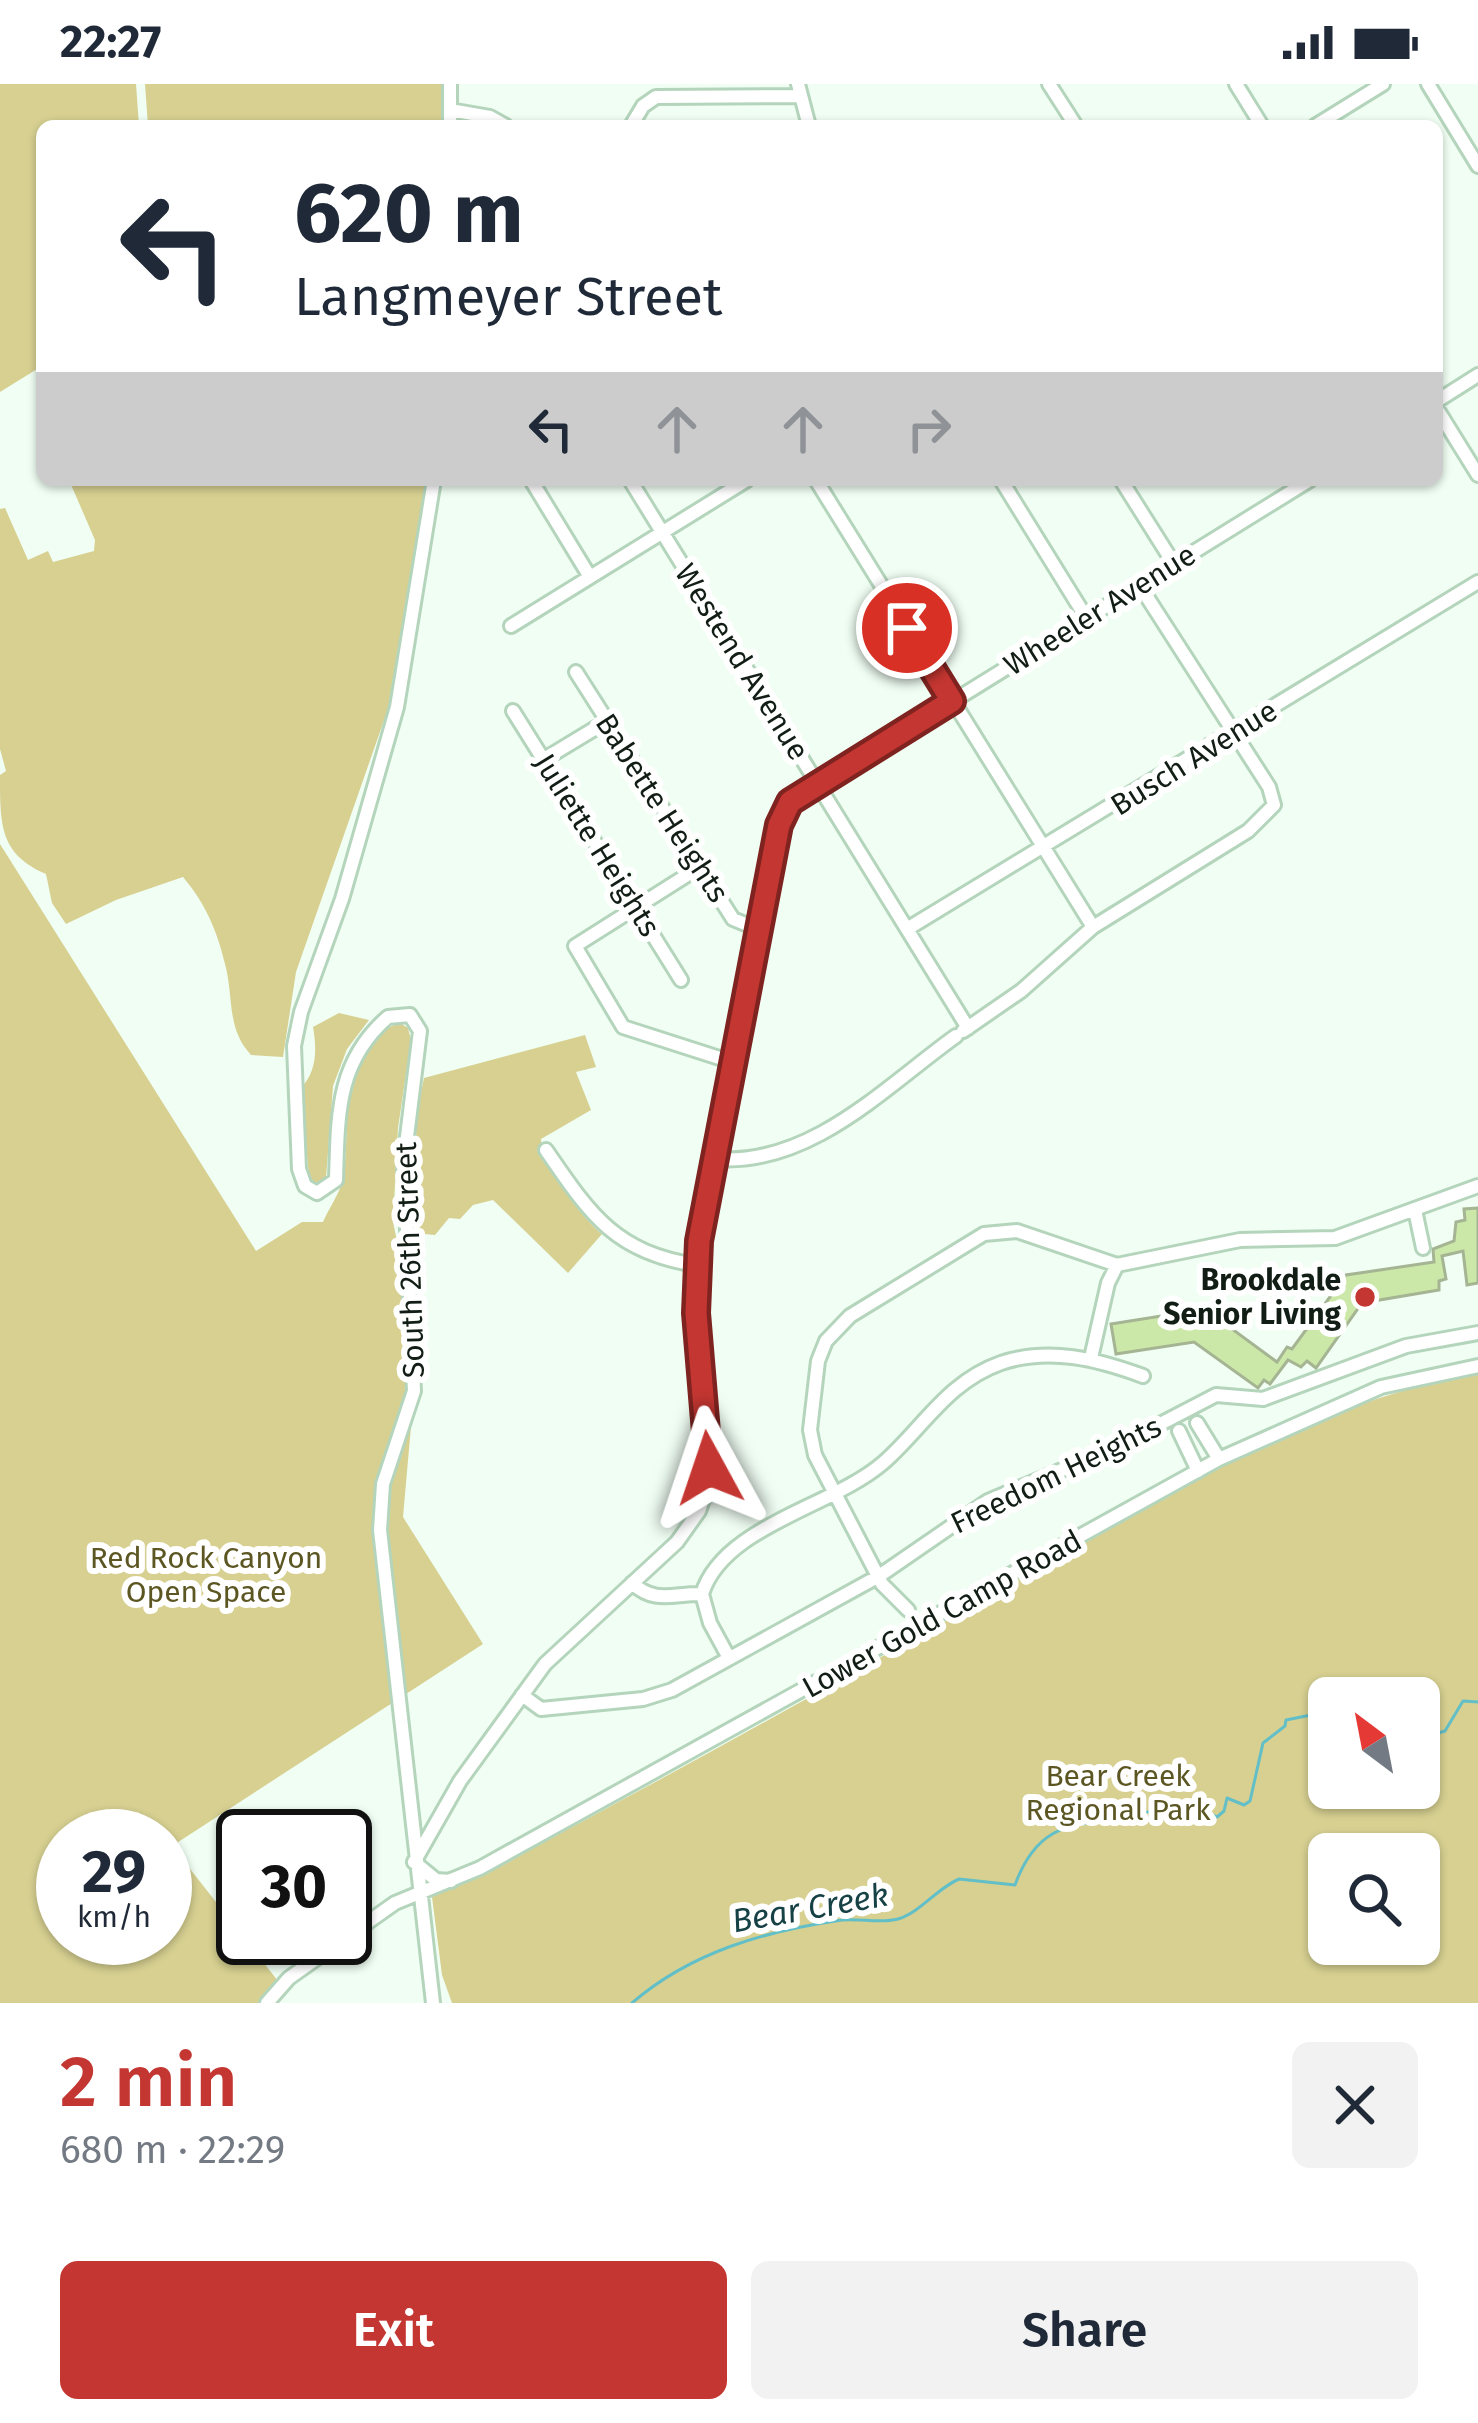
<!DOCTYPE html>
<meta charset="utf-8">
<style>
:root{--surface:#fff;--page:#f2f2f3;--text:#1f2937;--muted:#747a83;--accent:#c43631}
body{margin:0;font-family:"Fira Sans",sans-serif;background:var(--page);color:var(--text);height:100vh;display:flex;flex-direction:column;font-size:45px;white-space:nowrap}
*{box-sizing:border-box;margin:0}
p{font-size:39px;color:var(--muted)}
.icon{flex:none;width:66px;height:66px;fill:none;stroke:currentColor;stroke-width:2;stroke-linecap:round;stroke-linejoin:round}
.map{position:relative;height:1919px;overflow:hidden}
.side{display:flex;flex-direction:column;background:var(--surface);flex:1}
.side>*{flex:none}
.hud{position:absolute;left:36px;top:36px;width:1407px;height:366px;border-radius:18px;box-shadow:0 3px 9px #0004;background:#fff;color:var(--text);overflow:hidden}
.needle{width:78px;rotate:328deg}
.fabs{position:absolute;left:1308px;top:1593px;display:grid;gap:24px}
.fabs a{display:grid;place-items:center;width:132px;height:132px;border-radius:18px;background:var(--surface);box-shadow:0 3px 9px #0004;font-size:60px}
.speed{position:absolute;left:36px;top:1725px;display:flex;gap:24px;font-size:60px;font-weight:700;text-align:center}
.speed>*{display:grid;place-content:center;width:156px;height:156px;border-radius:50%;background:var(--surface);box-shadow:0 3px 9px #0004;line-height:1}
.speed small{font-size:30px;font-weight:400}
.speed .limit{border:6px solid #111;border-radius:18px;background:#fff;color:#111}
.pin{position:absolute;display:grid;place-items:center;width:102px;height:102px;color:#fff;margin:-51px;border:6px solid #fff;border-radius:50%;box-shadow:0 3px 12px #0007}
.me{position:absolute;width:132px;margin:-66px;rotate:355deg;stroke-linejoin:round;filter:drop-shadow(0 0 9px #0008)}
.turn{display:flex;align-items:center;gap:42px;height:252px;padding:0 60px;font-size:54px}
.turn .icon{width:156px;height:156px;stroke-width:2.5}
.turn b{display:block;font-size:84px;line-height:102px}
.lanes{display:flex;align-items:center;height:114px;padding:0 60px;background:#0003;justify-content:center;gap:60px;direction:ltr}
.lanes .off{opacity:.35}
.round{display:grid;place-items:center;flex:none;width:126px;height:126px;border-radius:18px;background:var(--page)}
.head{display:flex;align-items:center;justify-content:space-between;height:204px;padding:0 60px}
h1{font-size:72px;font-weight:600;line-height:90px;color:var(--accent)}
.button{display:flex;gap:24px;margin-top:auto;padding:24px 60px}
.button a{flex:1;height:138px;border-radius:18px;background:var(--accent);color:#fff;font-size:48px;font-weight:600;line-height:138px;text-align:center}
.button a+a{background:var(--page);color:var(--text)}
.status{display:flex;justify-content:space-between;align-items:center;height:84px;padding:0 60px;background:var(--surface);direction:ltr}
.status svg{height:33px;fill:currentColor}
.map>svg:first-child{display:block}
</style>
<div class="status"><b>22:27</b><svg viewBox="0 0 49 12"><path d="M0 12V9h3v3zM5 12V6h3v6zM10 12V3h3v9zM15 12V0h3v12zM26 1h20v11H26zM47 4h2v5h-2z"/></svg></div>
<div class="map">
<svg width="1478" height="1919" viewBox="0 0 1478 1919">
<rect width="100%" height="100%" fill="#f0fef3"/>
<path fill="#d7d091" fill-rule="evenodd" d="M 0,0 L 136,0 L 139,42 L 42,42 L 42,282 L 0,308 Z
M 145,0 L 443,0 L 442,42 L 148,42 Z
M 69,396 L 426,396 L 388,625 L 296,888 L 283,973 L 251,971 C 226,944 234,913 225,880 C 217,846 205,819 183,793 L 116,816 L 66,840 L 52,819 L 46,790 C 0,770 0,742 0,691 L 6,687 L 0,665 L 0,425 L 5,424 L 28,476 L 48,467 L 53,478 L 94,467 L 95,456 Z
M 0,760 L 256,1167 L 302,1138 L 323,1138 C 329,1124 340,1109 343,1095 C 353,1043 332,961 400,939 L 408,944 L 411,956 L 398,1044 L 393,1138 L 412,1228 L 413,1320 L 403,1433 L 483,1560 L 172,1762 L 278,1897 L 261,1919 L 0,1919 ZM 63,1752 L 165,1752 L 165,1854 L 63,1854 Z
M 339,929 L 369,936 L 347,965 L 333,1002 L 326,1094 L 322,1100 L 310,1101 L 300,1005 C 317,988 317,966 313,943 Z
M 585,951 L 596,983 L 576,988 L 591,1026 L 541,1055 C 542,1079 582,1134 602,1150 L 568,1189 L 493,1116 L 473,1121 L 460,1135 L 449,1134 L 435,1151 L 413,1149 L 413,1048 L 424,994 Z
M 1478,1290 L 1478,1919 L 452,1919 L 442,1891 L 432,1813 C 510,1779 584,1736 659,1696 C 797,1621 934,1543 1072,1466 C 1200,1395 1330,1313 1478,1290 ZM 1329,1614 L 1419,1614 L 1419,1704 L 1329,1704 ZM 1329,1770 L 1419,1770 L 1419,1860 L 1329,1860 Z"/>
<g fill="none" stroke-linecap="round" stroke-linejoin="round">
<path stroke="#62bfc8" stroke-width="3" d="M 1419,1655 L 1445,1647 L 1463,1617 L 1478,1618
M 632,1919 C 691,1868 765,1847 842,1836 C 861,1834 879,1840 898,1835 C 921,1828 936,1805 959,1795 L 1015,1801 C 1046,1715 1105,1752 1161,1722 L 1168,1727 L 1177,1721 L 1194,1733 L 1205,1728 L 1217,1733 L 1224,1727 L 1227,1714 L 1244,1721 L 1250,1717 L 1263,1659 L 1285,1642 L 1286,1636 L 1311,1631 L 1329,1639"/>
</g>
<path fill="#cbe8a8" stroke="#a5b493" stroke-width="3" d="M 1478,1124 L 1478,1199 L 1467,1201 L 1463,1167 L 1442,1172 L 1446,1195 L 1439,1197 L 1439,1206 L 1362,1219 L 1316,1284 L 1307,1277 L 1301,1283 L 1288,1276 L 1270,1300 L 1264,1296 L 1258,1304 L 1194,1258 L 1116,1270 L 1111,1240 L 1205,1225 L 1277,1278 L 1287,1263 L 1292,1265 L 1346,1191 L 1434,1178 L 1433,1165 L 1454,1157 L 1456,1138 L 1465,1136 L 1464,1125 Z"/>
<g fill="none" stroke-linecap="round" stroke-linejoin="round">
<g stroke="#b4d5bc" stroke-width="18">
<path id="minor" d="M 798,0 L 809,42
M 1049,0 L 1076,42
M 1236,0 L 1262,42
M 1428,0 L 1478,82
M 450,26 L 490,33 L 506,42
M 450,42 L 450,0
M 631,42 L 643,22 L 656,13 L 801,12
M 1315,42 L 1383,0
M 1437,317 L 1478,291
M 1437,325 L 1478,391
M 531,396 L 590,493
M 630,396 L 968,944
M 816,396 L 1093,843
M 1001,396 L 1087,535
M 1121,396 L 1174,480
M 511,542 L 747,396
M 576,588 L 733,835 L 760,846
M 513,627 L 681,896
M 543,676 L 609,636
M 703,781 L 575,862 L 623,943 L 735,979
M 907,845 L 1478,498
M 963,947 L 1021,907 L 1093,843 L 1248,747 L 1274,721 L 1269,703 L 1140,502
M 546,1066 C 590,1130 615,1169 697,1181
M 717,1075 C 811,1082 886,1002 956,952
M 1415,1126 L 1423,1164
M 1091,1274 L 1108,1199 L 1117,1181 L 1240,1156 L 1335,1154 L 1478,1102
M 1197,1339 L 1219,1375
M 1179,1347 L 1198,1387
M 632,1499 C 656,1521 674,1509 702,1510
M 908,1526 L 882,1500 L 815,1371 L 810,1346 L 818,1277 L 826,1257 L 850,1232 L 984,1150 L 1017,1147 L 1117,1181
M 729,1574 L 710,1539 L 702,1510 C 723,1442 832,1423 883,1379 C 923,1344 947,1298 1001,1279 C 1049,1263 1097,1275 1143,1292
M 522,1611 L 541,1625 L 643,1615 L 672,1606 L 879,1492 L 988,1417 L 1116,1363 L 1216,1311 L 1263,1315 L 1406,1262 L 1478,1249
M 451,1797 L 436,1796 L 414,1778 L 460,1697 L 545,1580 L 677,1458 L 699,1427 L 709,1398 L 696,1229 L 699,1157 L 784,727 L 790,718 L 1310,396
M 267,1919 L 289,1894 L 395,1819 L 480,1784 L 1219,1375 L 1381,1303 L 1478,1282
M 433,1919 L 380,1446 L 383,1400 L 414,1307 L 404,1077 L 420,947 L 410,931 L 388,933 C 336,978 338,1032 336,1096 L 317,1109 L 305,1102 L 299,1085 L 294,962 L 301,928 L 342,815 L 397,623 L 434,396"/>
</g>
<use href="#minor" stroke="#fff" stroke-width="12"/>
</g>
<g fill="none" stroke-linecap="round" stroke-linejoin="round">
<g stroke="#7f2320" stroke-width="30">
<path id="route" d="M 709,1384 L 696,1229 L 699,1157 L 779,741 L 790,718 L 952,617 L 907,544"/>
</g>
<use href="#route" stroke="#c43631" stroke-width="21"/>
</g>
<circle fill="#c43631" stroke="#fff" stroke-width="4.5" cx="1365" cy="1213" r="12"/>
<g text-anchor="middle" stroke-width="12" stroke-linejoin="round" paint-order="stroke">
<g font-size="30" fill="#121e15" stroke="#fff">
<text transform="translate(1100 526) rotate(-32)" y="10">Wheeler Avenue</text>
<text transform="translate(742 578) rotate(58)" y="10">Westend Avenue</text>
<text transform="translate(1194 674) rotate(-32)" y="10">Busch Avenue</text>
<text transform="translate(662 724) rotate(57)" y="10">Babette Heights</text>
<text transform="translate(597 761) rotate(58)" y="10">Juliette Heights</text>
<text transform="translate(410 1176) rotate(-92)" y="10">South 26th Street</text>
<text transform="translate(1056 1391) rotate(-26)" y="10">Freedom Heights</text>
<text transform="translate(942 1530) rotate(-29)" y="10">Lower Gold Camp Road</text>
</g>
<g font-size="30" font-weight="bold" fill="#121e15" stroke="#fff" text-anchor="end">
<text x="1341" y="1206">Brookdale<tspan x="1341" dy="34">Senior Living</tspan></text>
</g>
<g font-size="30" fill="#5c5623" stroke="#fff">
<text x="206" y="1484">Red Rock Canyon<tspan x="206" dy="34">Open Space</tspan></text>
<text x="1118" y="1702">Bear Creek<tspan x="1118" dy="34">Regional Park</tspan></text>
</g>
<g font-size="33" font-style="italic" fill="#164246" stroke="#fff">
<text transform="translate(810 1823) rotate(-10)" y="12">Bear Creek</text>
</g>
</g>
</svg>
<div class="fabs">
<a><svg class="needle" viewBox="-14 -14 28 28"><path d="M0-13l5 13h-10z" fill="#e53935"/><path d="M0 13l5-13h-10z" fill="#747a83"/></svg></a>
<a><svg class="icon" aria-label="search" viewBox="0 0 24 24"><circle cx="10" cy="10" r="6"/><path d="M15 15l6 6"/></svg></a>
</div>
<div class="speed"><div>29<small>km/h</small></div><div class="limit">30</div></div>
<div class="pin" style="left:907px;top:544px;background:#d93025"><svg class="icon" aria-label="arrive" viewBox="0 0 24 24"><path d="M6 21V4h12l-3 4 3 4H6"/></svg></div>
<svg class="me" style="left:709px;top:1384px" viewBox="-20 -20 40 40"><path d="M0-17L14 15 0 8-14 15z" fill="#c43631" stroke="#fff" stroke-width="4"/></svg>
<div class="hud">
<div class="turn"><svg class="icon" aria-label="left" viewBox="0 0 24 24"><path d="M17 20v-9H6M10 6l-5 5 5 5"/></svg><div><b>620 m</b>Langmeyer Street</div></div>
<div class="lanes"><svg class="icon" aria-label="left" viewBox="0 0 24 24"><path d="M17 20v-9H6M10 6l-5 5 5 5"/></svg><svg class="icon off" aria-label="ahead" viewBox="0 0 24 24"><path d="M12 20V5M6 11l6-6 6 6"/></svg><svg class="icon off" aria-label="ahead" viewBox="0 0 24 24"><path d="M12 20V5M6 11l6-6 6 6"/></svg><svg class="icon off" aria-label="right" viewBox="0 0 24 24"><path d="M7 20v-9h11M14 6l5 5-5 5"/></svg></div>
</div>
</div>
<section class="side">
<div class="head"><div><h1>2 min</h1><p>680 m · 22:29</p></div><a class="round"><svg class="icon" aria-label="close" viewBox="0 0 24 24"><path d="M6 6l12 12M18 6L6 18"/></svg></a></div>
<div class="button"><a>Exit</a><a>Share</a></div>
</section>
